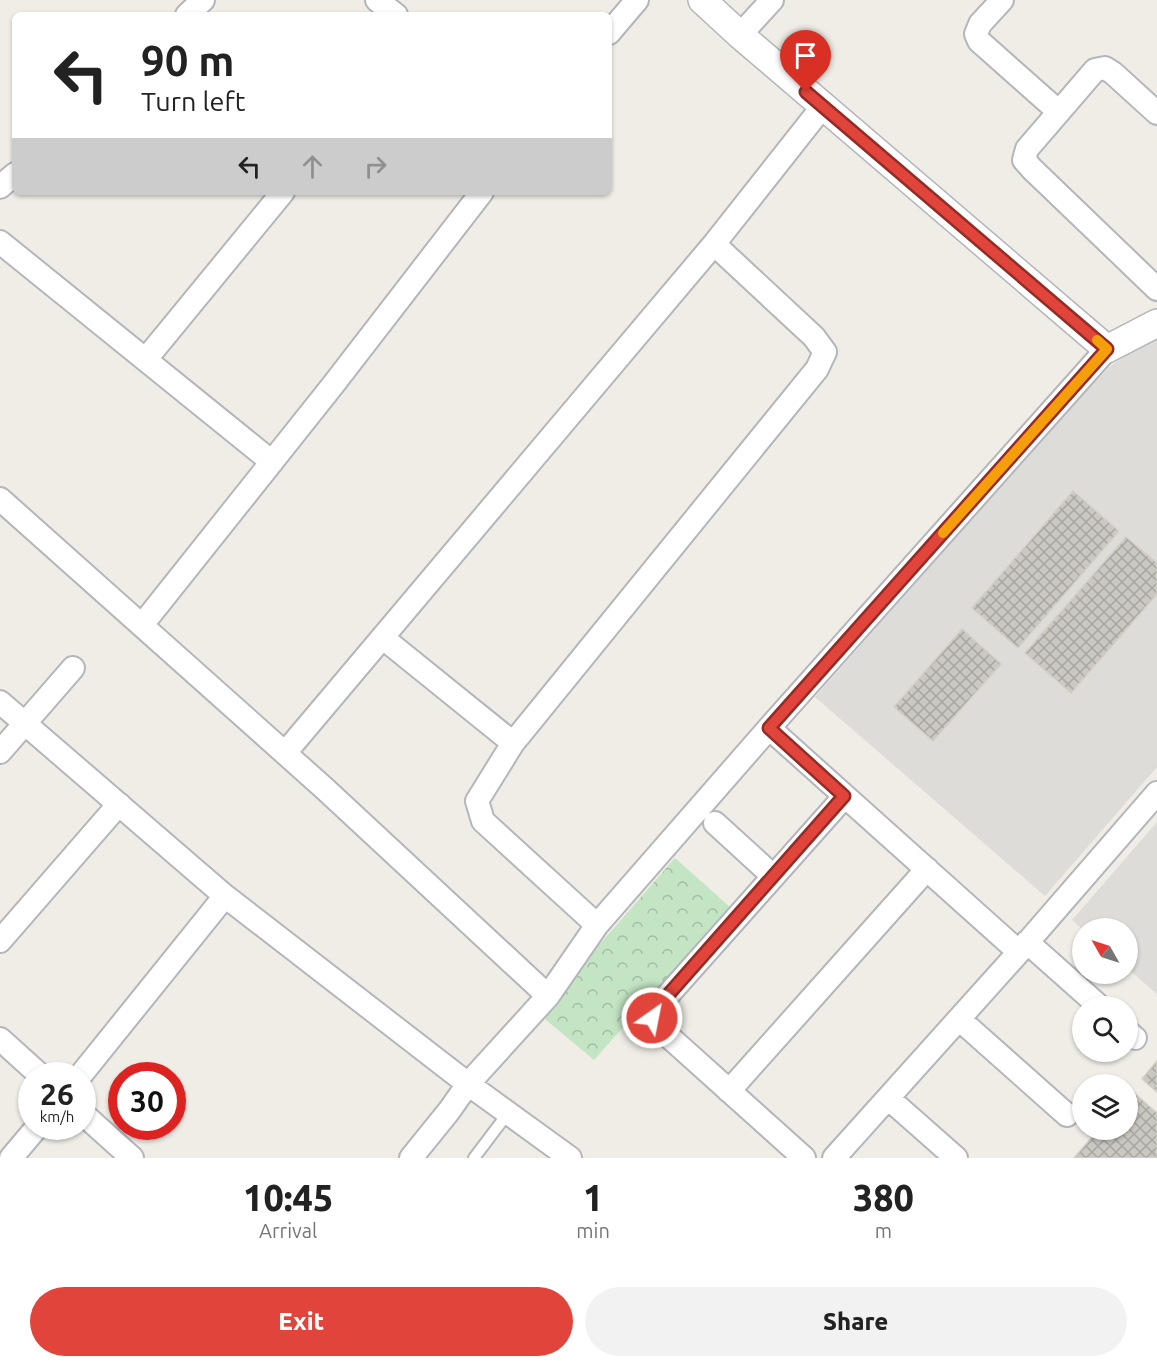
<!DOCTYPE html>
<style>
:root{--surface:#fff;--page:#f2f2f2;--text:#222;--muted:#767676;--accent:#e1443a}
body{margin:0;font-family:Ubuntu,sans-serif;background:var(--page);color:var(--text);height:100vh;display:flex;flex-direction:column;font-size:22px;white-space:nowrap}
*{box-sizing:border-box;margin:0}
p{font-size:20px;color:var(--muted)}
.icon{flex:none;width:33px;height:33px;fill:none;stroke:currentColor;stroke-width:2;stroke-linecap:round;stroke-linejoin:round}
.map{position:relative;height:1158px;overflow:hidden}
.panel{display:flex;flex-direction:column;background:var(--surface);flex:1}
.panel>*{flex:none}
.top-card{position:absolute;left:12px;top:12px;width:600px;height:183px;border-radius:9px;box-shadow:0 2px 4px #0004;background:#fff;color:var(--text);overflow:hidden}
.needle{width:39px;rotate:309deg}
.tools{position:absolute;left:1072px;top:918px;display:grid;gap:12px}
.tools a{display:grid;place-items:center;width:66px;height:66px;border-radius:50%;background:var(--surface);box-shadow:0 2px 4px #0004;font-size:30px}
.speed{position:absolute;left:18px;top:1062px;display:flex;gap:12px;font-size:30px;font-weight:700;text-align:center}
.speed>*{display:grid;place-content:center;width:78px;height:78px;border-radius:50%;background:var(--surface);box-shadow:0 2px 4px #0004;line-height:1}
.speed small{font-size:15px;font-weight:400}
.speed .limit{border:9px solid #d22;background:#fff;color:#111}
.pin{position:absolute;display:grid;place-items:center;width:51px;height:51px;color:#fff;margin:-62px -26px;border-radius:50% 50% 50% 0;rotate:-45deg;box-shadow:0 0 6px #0007}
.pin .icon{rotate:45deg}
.me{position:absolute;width:66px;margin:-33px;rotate:33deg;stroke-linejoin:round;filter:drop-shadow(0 0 4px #0008)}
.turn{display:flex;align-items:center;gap:21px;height:126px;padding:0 30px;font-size:27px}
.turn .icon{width:78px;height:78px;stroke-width:2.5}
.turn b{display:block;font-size:42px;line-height:51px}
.lanes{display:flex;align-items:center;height:57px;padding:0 30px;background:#0003;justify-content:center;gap:30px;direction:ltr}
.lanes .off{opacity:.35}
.eta{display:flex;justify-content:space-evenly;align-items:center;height:102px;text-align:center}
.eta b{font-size:36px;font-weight:800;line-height:42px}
.primary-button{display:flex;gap:12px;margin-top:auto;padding:12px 30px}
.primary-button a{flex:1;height:69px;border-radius:36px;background:var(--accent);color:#fff;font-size:24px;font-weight:800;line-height:69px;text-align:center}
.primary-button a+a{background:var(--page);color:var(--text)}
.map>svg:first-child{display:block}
</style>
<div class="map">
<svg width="1157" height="1158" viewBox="0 0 1157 1158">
<defs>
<pattern id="park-crowns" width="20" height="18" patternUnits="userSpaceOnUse" patternTransform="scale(1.5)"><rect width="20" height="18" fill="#c4e5c4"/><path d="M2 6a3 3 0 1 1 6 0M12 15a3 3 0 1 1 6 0" fill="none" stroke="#a2bda3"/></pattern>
<pattern id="building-cross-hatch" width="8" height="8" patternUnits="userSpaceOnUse" patternTransform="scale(1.5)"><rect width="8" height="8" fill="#cac8c2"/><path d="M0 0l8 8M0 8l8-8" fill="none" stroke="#a7a6a1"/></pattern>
</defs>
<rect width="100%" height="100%" fill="#efede6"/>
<path fill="#dedcd8" d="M 1157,338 L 1157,767 L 1045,896 L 815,697 L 1082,394 L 1112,365 L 1142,345 Z
M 1157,822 L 1157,994 L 1128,969 L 1128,928 L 1083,930 L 1072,920 Z"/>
<path fill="url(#park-crowns)" d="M 675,858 L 730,907 L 594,1060 L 539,1014 Z"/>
<path fill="url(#building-cross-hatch)" stroke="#d4cfc4" stroke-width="1.5" d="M 1073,491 L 1119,531 L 1018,648 L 972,608 Z
M 1126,537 L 1157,563 L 1157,594 L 1071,693 L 1025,653 Z
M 962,629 L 1001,664 L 933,741 L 894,707 Z
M 1157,1061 L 1157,1092 L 1142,1079 Z
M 1132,1091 L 1157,1113 L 1157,1158 L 1074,1158 L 1098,1130 L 1128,1130 L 1128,1095 Z"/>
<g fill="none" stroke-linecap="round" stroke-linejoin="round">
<g stroke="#b3b6ba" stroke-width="14">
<path id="service" d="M 474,1158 L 508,1113"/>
</g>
<g stroke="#b3b6ba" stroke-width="26">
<path id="minor" d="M 377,0 L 396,15
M 1002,0 L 980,24 L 976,34 L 979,41 L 1059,112
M 187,15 L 203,0
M 609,33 L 637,0
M 740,35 L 772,0
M 1157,113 L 1113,73 L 1105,68 L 1095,70 L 1027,149 L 1024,160 L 1032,169 L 1157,289
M 0,187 L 15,174
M 0,242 L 272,462
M 146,359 L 283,192
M 0,499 L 324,788 L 548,996
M 142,625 L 333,385 L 482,192
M 383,638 L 513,743
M 0,702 L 225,896 L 468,1084 L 570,1158
M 769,728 L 1019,952
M 0,752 L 73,668
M 285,753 L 714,244 L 823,106
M 715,823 L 773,876
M 597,925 L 483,821 L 477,801 L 513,743 L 817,369 L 825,352 L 814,337 L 714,244
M 0,941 L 119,804
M 1027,942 L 1099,1006
M 959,1019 L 1067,1115
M 1128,1032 L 1135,1038
M 0,1039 L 41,1076
M 80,1076 L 225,896
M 729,1091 L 927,869
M 888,1098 L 956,1158
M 82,1113 L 132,1158
M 11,1158 L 38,1126
M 411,1158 L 449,1111 L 468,1084 L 548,996 L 597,925 L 769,728 L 1107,349
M 804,1158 L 656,1025 L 652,1016 L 660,1004 L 845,796
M 834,1158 L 1019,952 L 1157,793"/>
</g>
<g stroke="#b3b6ba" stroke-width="30">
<path id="tertiary" d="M 702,0 L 740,35 L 1107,349 L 1157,323"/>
</g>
<use href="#service" stroke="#fff" stroke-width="10"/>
<use href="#minor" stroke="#fff" stroke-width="22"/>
<use href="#tertiary" stroke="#fff" stroke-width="27"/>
</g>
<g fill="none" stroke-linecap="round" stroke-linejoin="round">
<g stroke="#922c26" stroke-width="15">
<path id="route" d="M 652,1018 L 654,1012 L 660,1004 L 844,796 L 769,728 L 1107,349 L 806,92"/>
</g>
<use href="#route" stroke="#e1443a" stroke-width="10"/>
<path stroke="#f59e0b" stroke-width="10" d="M 943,533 L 1107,349 L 1097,340"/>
</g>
</svg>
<div class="tools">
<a><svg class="needle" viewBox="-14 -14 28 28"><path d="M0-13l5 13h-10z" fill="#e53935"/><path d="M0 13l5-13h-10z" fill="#767676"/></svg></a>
<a><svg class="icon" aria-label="search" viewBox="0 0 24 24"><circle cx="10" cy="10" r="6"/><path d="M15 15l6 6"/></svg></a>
<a><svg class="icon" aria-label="layers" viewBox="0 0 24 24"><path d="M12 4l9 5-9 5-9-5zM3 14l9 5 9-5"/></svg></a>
</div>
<div class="speed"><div>26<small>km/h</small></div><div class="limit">30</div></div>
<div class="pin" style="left:806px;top:92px;background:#d93025"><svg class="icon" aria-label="arrive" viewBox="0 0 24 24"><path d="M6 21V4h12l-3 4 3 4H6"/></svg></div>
<svg class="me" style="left:652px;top:1018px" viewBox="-20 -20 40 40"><circle r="17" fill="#e1443a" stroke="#fff" stroke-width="3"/><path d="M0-11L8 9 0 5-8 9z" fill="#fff"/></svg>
<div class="top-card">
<div class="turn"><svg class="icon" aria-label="left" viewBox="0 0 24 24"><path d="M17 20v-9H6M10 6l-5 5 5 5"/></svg><div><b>90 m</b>Turn left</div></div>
<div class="lanes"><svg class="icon" aria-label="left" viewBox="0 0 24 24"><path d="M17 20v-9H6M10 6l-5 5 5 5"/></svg><svg class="icon off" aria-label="ahead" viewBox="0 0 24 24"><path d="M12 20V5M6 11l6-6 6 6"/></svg><svg class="icon off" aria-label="right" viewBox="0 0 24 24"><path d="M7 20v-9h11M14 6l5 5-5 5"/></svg></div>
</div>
</div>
<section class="panel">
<div class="eta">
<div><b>10:45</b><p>Arrival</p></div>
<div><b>1</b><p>min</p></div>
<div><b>380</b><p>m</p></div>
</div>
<div class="primary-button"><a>Exit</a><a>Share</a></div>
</section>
